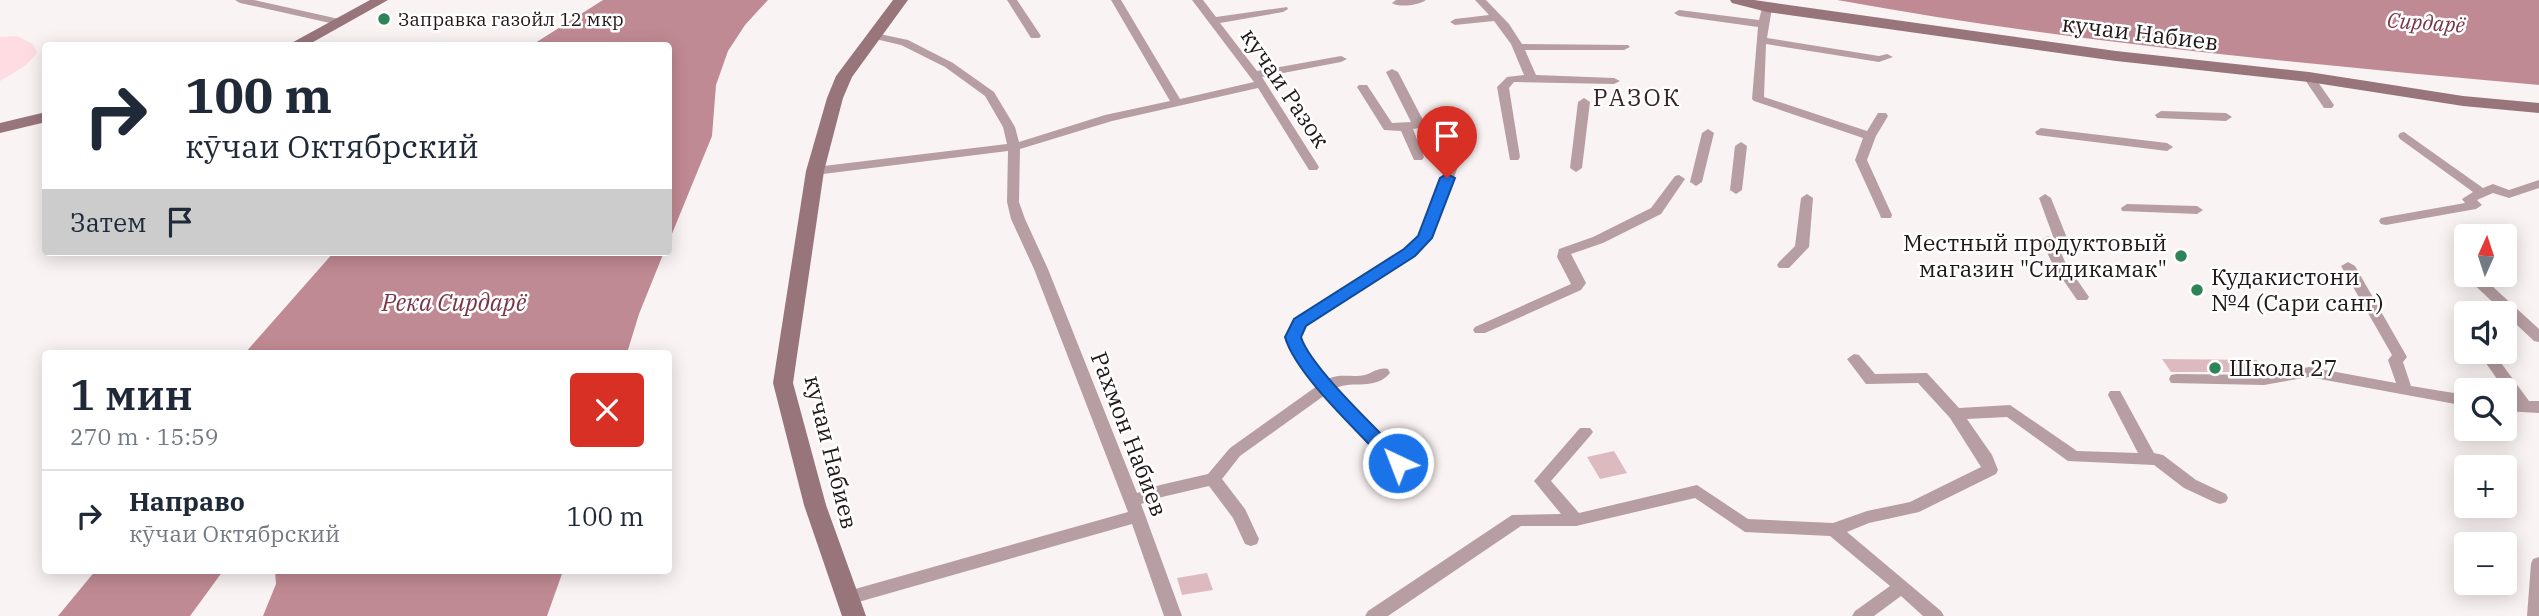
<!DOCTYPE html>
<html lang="ru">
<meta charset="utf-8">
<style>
:root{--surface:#fff;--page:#f6f6f7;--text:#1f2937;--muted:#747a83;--line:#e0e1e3}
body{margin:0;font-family:"IBM Plex Serif",serif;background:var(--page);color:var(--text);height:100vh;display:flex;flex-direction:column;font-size:26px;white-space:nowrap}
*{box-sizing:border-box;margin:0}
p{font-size:23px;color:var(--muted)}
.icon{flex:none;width:38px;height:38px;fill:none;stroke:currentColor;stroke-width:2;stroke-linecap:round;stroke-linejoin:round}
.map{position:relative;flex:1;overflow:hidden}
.sheet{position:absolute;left:42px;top:350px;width:630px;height:224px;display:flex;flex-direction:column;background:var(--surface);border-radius:7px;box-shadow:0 4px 18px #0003}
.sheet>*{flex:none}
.top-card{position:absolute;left:42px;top:42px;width:630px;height:214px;border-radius:7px;box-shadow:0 4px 18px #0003;background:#fff;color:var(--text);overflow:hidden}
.needle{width:46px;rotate:3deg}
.buttons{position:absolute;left:2454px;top:224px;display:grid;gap:14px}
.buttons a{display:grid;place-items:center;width:63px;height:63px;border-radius:7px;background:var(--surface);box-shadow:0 4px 18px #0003;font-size:35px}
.pin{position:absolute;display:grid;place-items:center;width:60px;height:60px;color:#fff;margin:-72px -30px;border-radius:50% 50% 50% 0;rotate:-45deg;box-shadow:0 0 7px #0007}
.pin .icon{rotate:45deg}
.me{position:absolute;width:77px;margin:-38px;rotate:317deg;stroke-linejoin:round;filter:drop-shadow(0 0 5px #0008)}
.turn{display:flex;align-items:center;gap:24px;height:147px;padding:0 28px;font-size:32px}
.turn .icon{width:91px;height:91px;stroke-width:2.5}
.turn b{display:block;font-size:49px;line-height:60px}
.then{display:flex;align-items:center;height:66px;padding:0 28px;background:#0003;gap:14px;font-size:26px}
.round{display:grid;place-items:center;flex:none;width:74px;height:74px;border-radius:7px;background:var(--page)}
.summary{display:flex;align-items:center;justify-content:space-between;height:119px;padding:0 28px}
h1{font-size:42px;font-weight:600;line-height:52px}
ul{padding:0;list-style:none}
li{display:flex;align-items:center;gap:21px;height:91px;padding:0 28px;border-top:2px solid var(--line)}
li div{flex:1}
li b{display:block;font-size:26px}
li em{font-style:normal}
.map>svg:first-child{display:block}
</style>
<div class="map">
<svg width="2539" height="616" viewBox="0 0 2539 616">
<rect width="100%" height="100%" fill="#faf3f4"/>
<path fill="#ffdce2" d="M 17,36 L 33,44 L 37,53 L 25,66 L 0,81 L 0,37 Z"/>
<path fill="#c08a94" d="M 603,0 L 768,0 L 745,25 L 728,51 L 716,85 L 712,136 L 669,241 L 668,46 L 532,45 Z
M 1837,0 L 2539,0 L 2539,85 C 2305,64 2068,42 1837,0 Z
M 334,252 L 664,252 L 639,314 L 627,353 L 245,353 Z
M 96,570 L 223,570 L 223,571 L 190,616 L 58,616 Z
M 275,571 L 563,571 L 547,616 L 263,616 L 276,584 Z"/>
<path fill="#dcbac0" d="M 2162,359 L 2257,360 L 2265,372 L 2171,372 Z
M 1614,451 L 1627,473 L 1600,479 L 1587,457 Z
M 1207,573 L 1213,590 L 1182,595 L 1177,578 Z"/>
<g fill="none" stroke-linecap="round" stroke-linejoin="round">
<path fill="#b79ea2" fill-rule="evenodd" d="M 235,0 L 254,0 L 339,19 L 344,22 L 339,25 L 240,3 Z
M 1007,0 L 1017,0 L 1041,36 L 1039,38 L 1031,38 Z
M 1111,0 L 1121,0 L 1180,99 L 1254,82 L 1192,0 L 1203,0 L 1216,17 L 1287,7 L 1288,9 L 1283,12 L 1220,23 L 1257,71 L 1341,56 L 1347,59 L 1341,62 L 1262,77 L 1319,167 L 1317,170 L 1309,170 L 1258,88 L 1112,121 L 1020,149 L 1019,202 L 1025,219 L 1048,269 L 1137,493 L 1160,485 L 1208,474 L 1230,448 L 1317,386 L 1294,354 L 1286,337 L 1293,323 L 1404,249 L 1419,236 L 1449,158 L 1455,154 L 1461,158 L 1432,238 L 1414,255 L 1306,326 L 1300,337 L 1306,349 L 1328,379 C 1341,373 1352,378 1365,375 C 1374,372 1379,367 1388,369 L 1390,373 C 1375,391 1353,380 1336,388 L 1406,463 L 1404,467 L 1398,469 L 1392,467 L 1325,395 L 1240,456 L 1222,479 L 1245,509 L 1259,539 L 1257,544 L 1251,546 L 1245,544 L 1233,518 L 1209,486 L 1162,497 L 1141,504 L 1182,616 L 1164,616 L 1132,524 L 848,605 L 842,603 L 839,598 L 842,593 L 848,591 L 1128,512 L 1034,269 L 1011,219 L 1007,202 L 1008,151 L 815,175 L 809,171 L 815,167 L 1007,144 L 1003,127 L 985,96 L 945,67 L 901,45 L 871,38 L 871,34 L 875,33 L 908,40 L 953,63 L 994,92 L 1015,127 L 1019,142 L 1105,115 L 1170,101 Z
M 1396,0 L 1426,0 C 1419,5 1399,8 1392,3 Z
M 1475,0 L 1486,0 L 1509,24 L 1522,44 L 1628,45 L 1630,47 L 1624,50 L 1525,50 L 1536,75 L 1614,78 L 1620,81 L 1614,84 L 1514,82 L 1509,88 L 1520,157 L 1518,160 L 1510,160 L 1497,87 L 1507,77 L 1524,75 L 1511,44 L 1494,21 L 1455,25 L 1450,22 L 1455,19 L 1489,15 Z
M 1767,5 L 1772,8 L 1767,38 L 1879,56 L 1887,54 L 1893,57 L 1879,62 L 1766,44 L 1764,97 L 1867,131 L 1878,113 L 1886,113 L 1888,116 L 1876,136 L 1867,160 L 1892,215 L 1891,218 L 1881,218 L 1880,215 L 1855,160 L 1863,138 L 1754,101 L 1752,99 L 1758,27 L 1679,16 L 1674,13 L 1679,10 L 1759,20 L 1762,8 Z
M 1392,69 L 1398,72 L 1424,122 L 1419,128 L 1413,129 L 1424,157 L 1422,160 L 1414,160 L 1401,131 L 1384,130 L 1357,87 L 1359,85 L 1367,85 L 1392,123 L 1411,122 L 1386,72 Z
M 2309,74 L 2313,75 L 2334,105 L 2332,108 L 2324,108 L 2322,105 L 2303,77 Z
M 1584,98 L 1590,102 L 1582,168 L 1576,172 L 1570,168 L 1578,102 Z
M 2161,111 L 2226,113 L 2232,117 L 2226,121 L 2157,118 L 2155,115 Z
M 2041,128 L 2167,143 L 2173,147 L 2167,151 L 2037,135 L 2035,132 Z
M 1708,129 L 1714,133 L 1702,182 L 1696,186 L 1690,182 L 1702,133 Z
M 2404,132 L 2483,188 L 2493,184 L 2509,190 L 2539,180 L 2539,188 L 2509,198 L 2493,193 L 2477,200 L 2482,205 L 2476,209 L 2386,225 L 2381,224 L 2379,221 L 2381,218 L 2386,217 L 2465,203 L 2462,199 L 2473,192 L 2400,139 L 2398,136 L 2400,133 Z
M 1741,142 L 1747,146 L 1742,190 L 1736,194 L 1730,190 L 1735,146 Z
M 1679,175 L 1685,179 L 1661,214 L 1603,243 L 1571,254 L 1586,283 L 1581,290 L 1485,333 L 1475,333 L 1473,330 L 1475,327 L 1571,284 L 1557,257 L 1559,249 L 1593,237 L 1651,208 L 1675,176 Z
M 1807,194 L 1813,198 L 1809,247 L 1789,268 L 1779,268 L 1777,265 L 1779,262 L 1795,246 L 1801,198 Z
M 2045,194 L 2051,198 L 2069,243 L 2067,246 L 2058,246 L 2066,264 L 2089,297 L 2087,300 L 2077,300 L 2053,265 L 2041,240 L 2048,236 L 2054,239 L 2039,198 Z
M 2127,204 L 2197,206 L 2203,210 L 2197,214 L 2122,211 L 2121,208 Z
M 2348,262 L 2355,266 L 2407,357 L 2403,362 L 2411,386 L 2466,395 L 2466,406 L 2309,377 L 2264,385 L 2171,383 L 2169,379 L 2171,375 L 2176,374 L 2264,375 L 2309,367 L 2396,383 L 2388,360 L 2392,355 L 2341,266 Z
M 2466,274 L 2480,275 L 2539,329 L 2539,342 L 2534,341 L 2467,278 Z
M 2478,352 L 2493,352 L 2529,401 L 2539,401 L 2539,413 L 2504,411 L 2504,400 L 2512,400 Z
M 1854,354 L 1859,355 L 1875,374 L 1927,373 L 1959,408 L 2010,405 L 2077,451 L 2138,453 L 2108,395 L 2110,391 L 2120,391 L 2154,453 L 2163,455 L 2196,480 L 2226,494 L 2228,498 L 2226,502 L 2220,504 L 2214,502 L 2184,488 L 2154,465 L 2068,461 L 2007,417 L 1967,419 L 1992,455 L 1998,470 L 1996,474 L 1919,512 L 1869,523 L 1847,532 L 1941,611 L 1944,616 L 1923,616 L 1901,596 L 1874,616 L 1852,616 L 1855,611 L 1890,586 L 1830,536 L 1745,532 L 1695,498 L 1576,526 L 1521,526 L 1388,616 L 1365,616 L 1368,611 L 1512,515 L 1561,514 L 1534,481 L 1580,428 L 1590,428 L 1593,432 L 1590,436 L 1551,481 L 1579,513 L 1697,485 L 1748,519 L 1833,523 L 1867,511 L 1910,502 L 1981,467 L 1950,418 L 1918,383 L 1866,384 L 1847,359 Z
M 2539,557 L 2539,616 L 2527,616 L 2531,564 L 2533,559 Z"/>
<path fill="#98757b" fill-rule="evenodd" d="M 370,0 L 388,0 L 306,46 L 286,46 Z
M 893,0 L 908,0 L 852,77 L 843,98 L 824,171 L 793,383 L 826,505 L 866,616 L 842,616 L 804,505 L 773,383 L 806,171 L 827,98 L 836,76 Z
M 1730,0 L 1754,0 L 2116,51 L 2309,72 L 2463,96 L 2539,103 L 2539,113 L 2463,106 L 2309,82 L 2116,61 L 1767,12 L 1732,3 Z
M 46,112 L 46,122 L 0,133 L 0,123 Z"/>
</g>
<path fill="#1a73e8" stroke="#114b97" stroke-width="2" d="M 1447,174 L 1455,178 L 1432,238 L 1415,256 L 1306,326 L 1301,337 C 1310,367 1380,432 1405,458 L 1407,463 L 1405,468 L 1392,468 C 1363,436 1296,376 1285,337 L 1294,319 L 1404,249 L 1418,236 L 1440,178 Z"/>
<g fill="#2e8457" stroke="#fff" stroke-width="2.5">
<circle cx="384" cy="19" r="7"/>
<circle cx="2181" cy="256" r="7"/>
<circle cx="2197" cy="290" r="7"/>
<circle cx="2215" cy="368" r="7"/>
</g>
<g text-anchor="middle" stroke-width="5" stroke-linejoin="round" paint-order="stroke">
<g font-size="19" fill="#221719" stroke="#fff" text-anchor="start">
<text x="398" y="26">Заправка газойл 12 мкр</text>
</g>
<g font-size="21" font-style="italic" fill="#7a3646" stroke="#fff">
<text transform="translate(2426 23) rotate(4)" y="7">Сирдарё</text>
</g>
<g font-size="23" fill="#221719" stroke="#fff">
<text transform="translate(2140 33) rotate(7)" y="8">кучаи Набиев</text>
<text transform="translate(1285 88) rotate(56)" y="8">кучаи Разок</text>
<text transform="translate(1129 434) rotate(69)" y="8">Рахмон Набиев</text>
<text transform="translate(831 452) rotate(76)" y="8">кучаи Набиев</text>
</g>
<g font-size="23" fill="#221719" stroke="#fff" text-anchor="start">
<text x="2167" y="251" text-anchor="end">Местный продуктовый<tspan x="2167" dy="26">магазин "Сидикамак"</tspan></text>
<text x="2211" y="285">Кудакистони<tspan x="2211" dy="26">№4 (Сари санг)</tspan></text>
<text x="2229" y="376">Школа 27</text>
</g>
<g font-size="24" letter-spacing="2" fill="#3a2226" stroke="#fff">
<text x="1637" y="106">РАЗОК</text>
</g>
<g font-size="24" font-style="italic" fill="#7a3646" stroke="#fff">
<text x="454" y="311">Река Сирдарё</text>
</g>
</g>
</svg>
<div class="buttons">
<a><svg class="needle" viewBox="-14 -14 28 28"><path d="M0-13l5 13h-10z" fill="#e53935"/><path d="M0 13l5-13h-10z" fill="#747a83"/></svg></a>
<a><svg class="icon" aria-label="sound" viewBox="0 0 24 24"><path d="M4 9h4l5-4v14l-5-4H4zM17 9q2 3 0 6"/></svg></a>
<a><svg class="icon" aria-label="search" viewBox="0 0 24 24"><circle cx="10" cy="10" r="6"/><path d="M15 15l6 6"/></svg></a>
<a>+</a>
<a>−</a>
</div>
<div class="pin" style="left:1447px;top:178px;background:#d93025"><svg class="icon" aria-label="arrive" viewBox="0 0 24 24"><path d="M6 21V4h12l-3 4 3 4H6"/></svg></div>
<svg class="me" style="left:1398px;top:463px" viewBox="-20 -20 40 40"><circle r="17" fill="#1a73e8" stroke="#fff" stroke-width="3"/><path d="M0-11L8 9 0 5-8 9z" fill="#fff"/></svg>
<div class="top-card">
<div class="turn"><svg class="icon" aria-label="right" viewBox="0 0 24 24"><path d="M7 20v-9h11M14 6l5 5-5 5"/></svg><div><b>100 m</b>кӯчаи Октябрский</div></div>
<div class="then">Затем<svg class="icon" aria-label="arrive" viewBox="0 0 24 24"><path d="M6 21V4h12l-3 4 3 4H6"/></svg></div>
</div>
<section class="sheet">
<div class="summary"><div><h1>1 мин</h1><p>270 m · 15:59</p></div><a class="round" style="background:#d93025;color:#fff"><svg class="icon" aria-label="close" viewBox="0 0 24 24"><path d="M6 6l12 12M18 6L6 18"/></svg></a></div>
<ul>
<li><svg class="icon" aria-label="right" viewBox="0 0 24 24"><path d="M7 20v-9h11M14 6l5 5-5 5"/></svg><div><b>Направо</b><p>кӯчаи Октябрский</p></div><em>100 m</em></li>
</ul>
</section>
</div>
